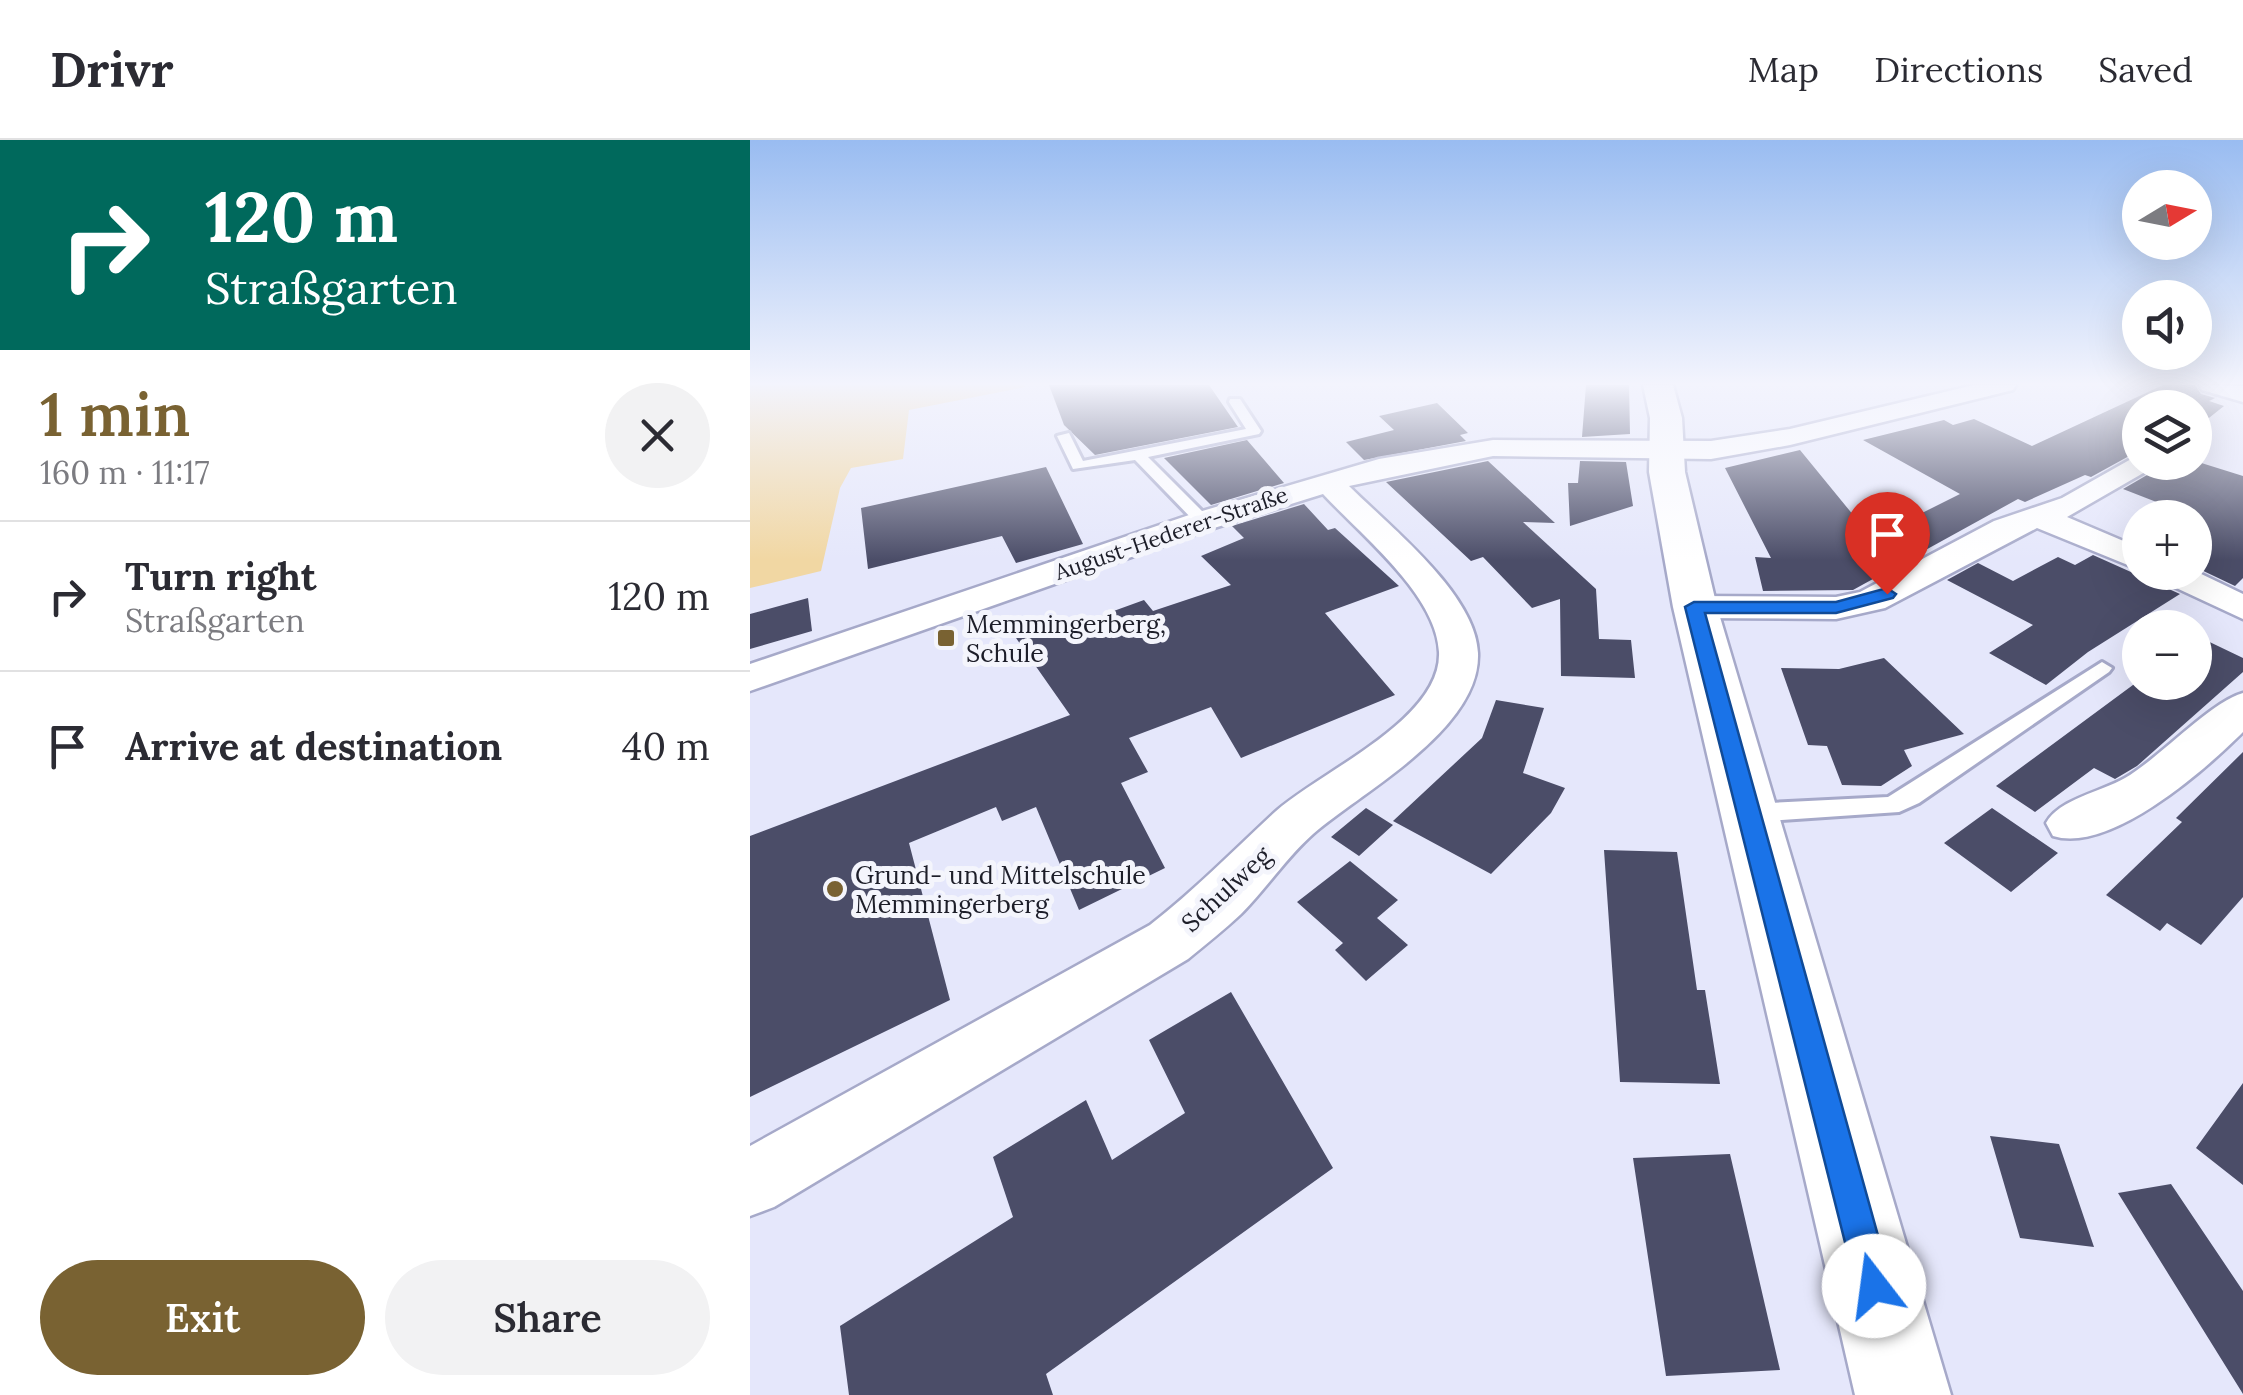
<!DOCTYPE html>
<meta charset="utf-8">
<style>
:root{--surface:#fff;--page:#f2f2f3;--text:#2b2b33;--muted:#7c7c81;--line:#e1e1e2;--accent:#796232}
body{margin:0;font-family:Lora,serif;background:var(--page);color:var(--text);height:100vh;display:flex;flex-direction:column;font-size:38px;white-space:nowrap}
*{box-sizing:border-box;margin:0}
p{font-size:32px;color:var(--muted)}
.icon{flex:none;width:55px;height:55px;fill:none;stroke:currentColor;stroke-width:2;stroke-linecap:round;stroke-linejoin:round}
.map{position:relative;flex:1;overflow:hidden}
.drawer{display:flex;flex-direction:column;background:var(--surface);width:750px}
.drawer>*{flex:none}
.banner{background:#00695c;color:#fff;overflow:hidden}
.needle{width:65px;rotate:80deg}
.fabs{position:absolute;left:1372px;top:30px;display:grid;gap:20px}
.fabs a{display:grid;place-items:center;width:90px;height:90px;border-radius:50%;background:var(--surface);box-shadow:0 10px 40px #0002;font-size:50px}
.pin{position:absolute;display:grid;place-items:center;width:85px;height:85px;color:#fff;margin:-102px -42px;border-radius:50% 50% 50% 0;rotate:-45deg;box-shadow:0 0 10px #0007}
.pin .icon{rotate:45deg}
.me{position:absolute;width:110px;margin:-55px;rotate:345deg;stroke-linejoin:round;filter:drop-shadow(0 0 8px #0008)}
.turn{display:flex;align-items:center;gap:35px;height:210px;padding:0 40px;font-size:45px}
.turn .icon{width:130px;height:130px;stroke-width:2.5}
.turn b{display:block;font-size:70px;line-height:85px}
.round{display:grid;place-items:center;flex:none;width:105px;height:105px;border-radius:52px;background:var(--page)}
.head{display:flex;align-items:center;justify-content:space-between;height:170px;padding:0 40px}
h1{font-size:60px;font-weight:600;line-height:75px;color:var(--accent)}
.action{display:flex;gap:20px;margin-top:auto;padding:20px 40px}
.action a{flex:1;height:115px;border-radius:60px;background:var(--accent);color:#fff;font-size:40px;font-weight:600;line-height:115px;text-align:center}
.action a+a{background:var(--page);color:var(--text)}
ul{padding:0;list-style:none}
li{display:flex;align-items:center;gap:30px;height:150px;padding:0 40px;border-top:2px solid var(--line)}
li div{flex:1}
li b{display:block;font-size:38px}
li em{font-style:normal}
header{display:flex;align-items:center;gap:60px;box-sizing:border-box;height:140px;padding:0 50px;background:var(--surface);border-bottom:2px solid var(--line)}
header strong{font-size:48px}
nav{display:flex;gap:55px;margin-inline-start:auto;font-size:35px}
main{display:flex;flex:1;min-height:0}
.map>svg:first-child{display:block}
</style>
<header>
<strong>Drivr</strong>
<nav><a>Map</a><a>Directions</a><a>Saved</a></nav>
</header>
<main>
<section class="drawer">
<div class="banner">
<div class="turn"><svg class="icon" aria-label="right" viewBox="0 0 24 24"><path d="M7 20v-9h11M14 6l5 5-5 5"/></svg><div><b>120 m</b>Straßgarten</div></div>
</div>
<div class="head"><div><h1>1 min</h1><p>160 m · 11:17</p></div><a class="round"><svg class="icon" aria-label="close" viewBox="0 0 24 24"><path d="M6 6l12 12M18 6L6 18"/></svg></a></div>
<ul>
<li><svg class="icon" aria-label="right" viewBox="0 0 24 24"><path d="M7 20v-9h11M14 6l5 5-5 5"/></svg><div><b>Turn right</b><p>Straßgarten</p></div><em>120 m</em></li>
<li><svg class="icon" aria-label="arrive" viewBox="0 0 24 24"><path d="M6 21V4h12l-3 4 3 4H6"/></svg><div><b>Arrive at destination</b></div><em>40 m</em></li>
</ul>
<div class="action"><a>Exit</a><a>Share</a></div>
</section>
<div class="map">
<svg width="1493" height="1255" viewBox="0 0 1493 1255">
<rect width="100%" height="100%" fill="#e5e7fb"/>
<path fill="#f1d7a3" d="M 0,245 L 274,245 L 275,247 L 159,270 L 153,319 L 101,328 L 90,348 L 71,431 L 0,448 Z"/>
<path fill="#4b4d68" d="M 299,245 L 459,245 L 488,287 L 345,315 L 314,285 Z
M 836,245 L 879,245 L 880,294 L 832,297 Z
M 1413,245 L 1445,245 L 1451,254 L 1465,258 L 1459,261 L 1474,266 L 1445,289 L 1445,268 L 1390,268 L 1390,310 L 1341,337 L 1335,335 L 1275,362 L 1268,359 L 1103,450 L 1013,451 L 1005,417 L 1021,418 L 975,328 L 1050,310 L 1122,398 L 1210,354 L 1113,300 L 1194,280 L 1203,285 L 1224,279 L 1282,306 Z
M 687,263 L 718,293 L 710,295 L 716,301 L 614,320 L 596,302 L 644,290 L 629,276 Z
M 497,300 L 534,343 L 461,365 L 414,318 Z
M 738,321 L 805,383 L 773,382 L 846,449 L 849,499 L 881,500 L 885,538 L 811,536 L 810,459 L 782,468 L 733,417 L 721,421 L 636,342 Z
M 830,321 L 876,322 L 883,366 L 820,386 L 818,343 L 828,343 Z
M 1445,321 L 1493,336 L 1493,438 L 1485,446 L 1445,427 L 1445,377 L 1373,349 L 1404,331 L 1409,322 Z
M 296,327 L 333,404 L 266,423 L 252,396 L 118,429 L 111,368 Z
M 554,364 L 578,390 L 585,388 L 649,446 L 575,473 L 645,555 L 491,618 L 461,567 L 379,598 L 398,632 L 371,643 L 415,728 L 329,770 L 286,667 L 252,681 L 246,667 L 159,703 L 200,860 L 0,957 L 0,696 L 320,575 L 259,488 L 290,476 L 303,493 L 394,460 L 403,471 L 481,445 L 451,416 L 494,398 L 482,386 Z
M 1343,415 L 1430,454 L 1338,512 L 1296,545 L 1239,513 L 1283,485 L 1197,440 L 1228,423 L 1263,441 L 1308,417 L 1325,425 Z
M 58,458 L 62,491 L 0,509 L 0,474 Z
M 1445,495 L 1493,518 L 1493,532 L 1387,626 L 1365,639 L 1344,628 L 1285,672 L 1246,646 L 1387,542 L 1445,542 Z
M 1134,518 L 1214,594 L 1154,610 L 1162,626 L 1131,646 L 1092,645 L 1077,606 L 1058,605 L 1031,528 L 1089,529 Z
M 746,560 L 794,568 L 773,633 L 815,648 L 801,673 L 741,734 L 643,681 L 732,598 Z
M 1493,612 L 1493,757 L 1451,805 L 1417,783 L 1410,791 L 1356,755 L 1432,682 L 1426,678 Z
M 616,668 L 643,685 L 609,716 L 581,697 Z
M 1242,668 L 1308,713 L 1261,752 L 1194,703 Z
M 854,710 L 927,712 L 947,850 L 955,850 L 970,944 L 870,942 Z
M 600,721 L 648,760 L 627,778 L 658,805 L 616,841 L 585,810 L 593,803 L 547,762 Z
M 481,852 L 583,1028 L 296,1234 L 303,1255 L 99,1255 L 90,1186 L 263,1077 L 243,1017 L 336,960 L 362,1020 L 435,973 L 399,900 Z
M 1493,943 L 1493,1045 L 1446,1008 Z
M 1240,996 L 1309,1004 L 1344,1107 L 1270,1098 Z
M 980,1014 L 1030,1230 L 916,1236 L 883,1018 Z
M 1421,1044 L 1493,1151 L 1493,1254 L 1368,1053 Z"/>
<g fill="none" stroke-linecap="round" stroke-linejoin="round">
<g stroke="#a6a9c9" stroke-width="6">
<path id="service" d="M 480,259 L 490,259 L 511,291 L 509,294 L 398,317 L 459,378 L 461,381 L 453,386 L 447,384 L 385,320 L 323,329 L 307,296 L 319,293 L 333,321 L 496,289 L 479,262 Z
M 1352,522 L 1362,528 L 1359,532 L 1169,663 L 1149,672 L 1001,682 L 993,679 L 989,673 L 993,667 L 1001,664 L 1138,657 Z"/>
</g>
<g stroke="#a6a9c9" stroke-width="5">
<path id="minor" d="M 1224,245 L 1266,245 L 1263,250 L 1040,305 L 961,319 L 743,316 L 599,346 C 639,386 726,454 728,513 C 731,589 613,651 563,694 C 536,718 516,749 491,774 C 474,790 456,804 438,819 L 24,1067 L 0,1076 L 0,1006 L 400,785 C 445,750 483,711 525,672 C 569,632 692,580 689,512 C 687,455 610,394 573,354 L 464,388 L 0,551 L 0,524 L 442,374 L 629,319 L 743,300 L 961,301 L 1040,289 Z
M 1449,245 L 1493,246 L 1493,262 L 1452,250 Z
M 1390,314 L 1390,322 L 1406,322 L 1402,328 L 1317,377 L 1390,408 L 1390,430 L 1287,388 L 1135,468 L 1086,479 L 945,478 L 932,475 L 927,467 L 932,459 L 945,456 L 1086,457 L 1110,452 L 1244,381 L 1312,358 Z
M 1445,431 L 1493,454 L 1493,479 L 1407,439 L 1402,432 Z
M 1493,553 L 1493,592 C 1455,630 1360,714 1303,696 L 1296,683 C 1309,659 1351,652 1375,638 C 1410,618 1460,562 1493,553 Z"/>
</g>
<g stroke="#a6a9c9" stroke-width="5">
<path id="tertiary" d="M 893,245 L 923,245 L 932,278 L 935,332 L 967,467 L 1201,1255 L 1105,1255 L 923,467 L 899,332 L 900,278 Z"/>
</g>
<use href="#service" fill="#fff" fill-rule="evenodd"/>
<use href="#minor" fill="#fff" fill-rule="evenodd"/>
<use href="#tertiary" fill="#fff" fill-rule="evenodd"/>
</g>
<linearGradient id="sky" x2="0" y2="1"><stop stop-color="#99bcf1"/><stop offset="0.58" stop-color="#f3f4fd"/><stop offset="1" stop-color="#f3f4fd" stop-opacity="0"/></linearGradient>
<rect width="1493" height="420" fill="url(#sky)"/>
<path fill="#1a73e8" stroke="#114b97" stroke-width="2.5" d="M 1137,448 L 1146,454 L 1143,458 L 1086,473 L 955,473 L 1142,1146 L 1137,1159 L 1124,1164 L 1111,1159 L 1106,1146 L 935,467 L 944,462 L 1086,462 Z"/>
<g fill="#796232" stroke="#f4f5fc" stroke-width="4">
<rect x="186" y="488" width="20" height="20" rx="5"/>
<circle cx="85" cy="749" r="10"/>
</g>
<g text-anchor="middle" stroke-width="10" stroke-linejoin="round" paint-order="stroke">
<g font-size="22" fill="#1d1e29" stroke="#f4f5fc">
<text transform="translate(421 393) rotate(-19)" y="8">August-Hederer-Straße</text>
</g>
<g font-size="25" fill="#1d1e29" stroke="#f4f5fc" text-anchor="start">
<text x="216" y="493">Memmingerberg,<tspan x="216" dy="29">Schule</tspan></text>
<text x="105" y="744">Grund- und Mittelschule<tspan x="105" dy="29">Memmingerberg</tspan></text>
</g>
<g font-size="25" fill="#1d1e29" stroke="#f4f5fc">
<text transform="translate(476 749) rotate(-43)" y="9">Schulweg</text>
</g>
</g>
</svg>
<div class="fabs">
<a><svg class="needle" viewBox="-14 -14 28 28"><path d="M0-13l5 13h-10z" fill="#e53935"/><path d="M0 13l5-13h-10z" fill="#7c7c81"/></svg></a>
<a><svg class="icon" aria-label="sound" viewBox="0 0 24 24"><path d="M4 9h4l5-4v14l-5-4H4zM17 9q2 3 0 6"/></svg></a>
<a><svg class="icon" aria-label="layers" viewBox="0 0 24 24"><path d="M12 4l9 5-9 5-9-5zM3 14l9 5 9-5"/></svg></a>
<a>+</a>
<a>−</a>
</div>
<div class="pin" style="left:1137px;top:454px;background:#d93025"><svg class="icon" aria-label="arrive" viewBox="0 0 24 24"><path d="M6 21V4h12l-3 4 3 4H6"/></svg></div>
<svg class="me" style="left:1124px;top:1146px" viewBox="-20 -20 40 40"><circle r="19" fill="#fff"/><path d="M0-13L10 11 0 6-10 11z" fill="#1a73e8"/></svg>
</div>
</main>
